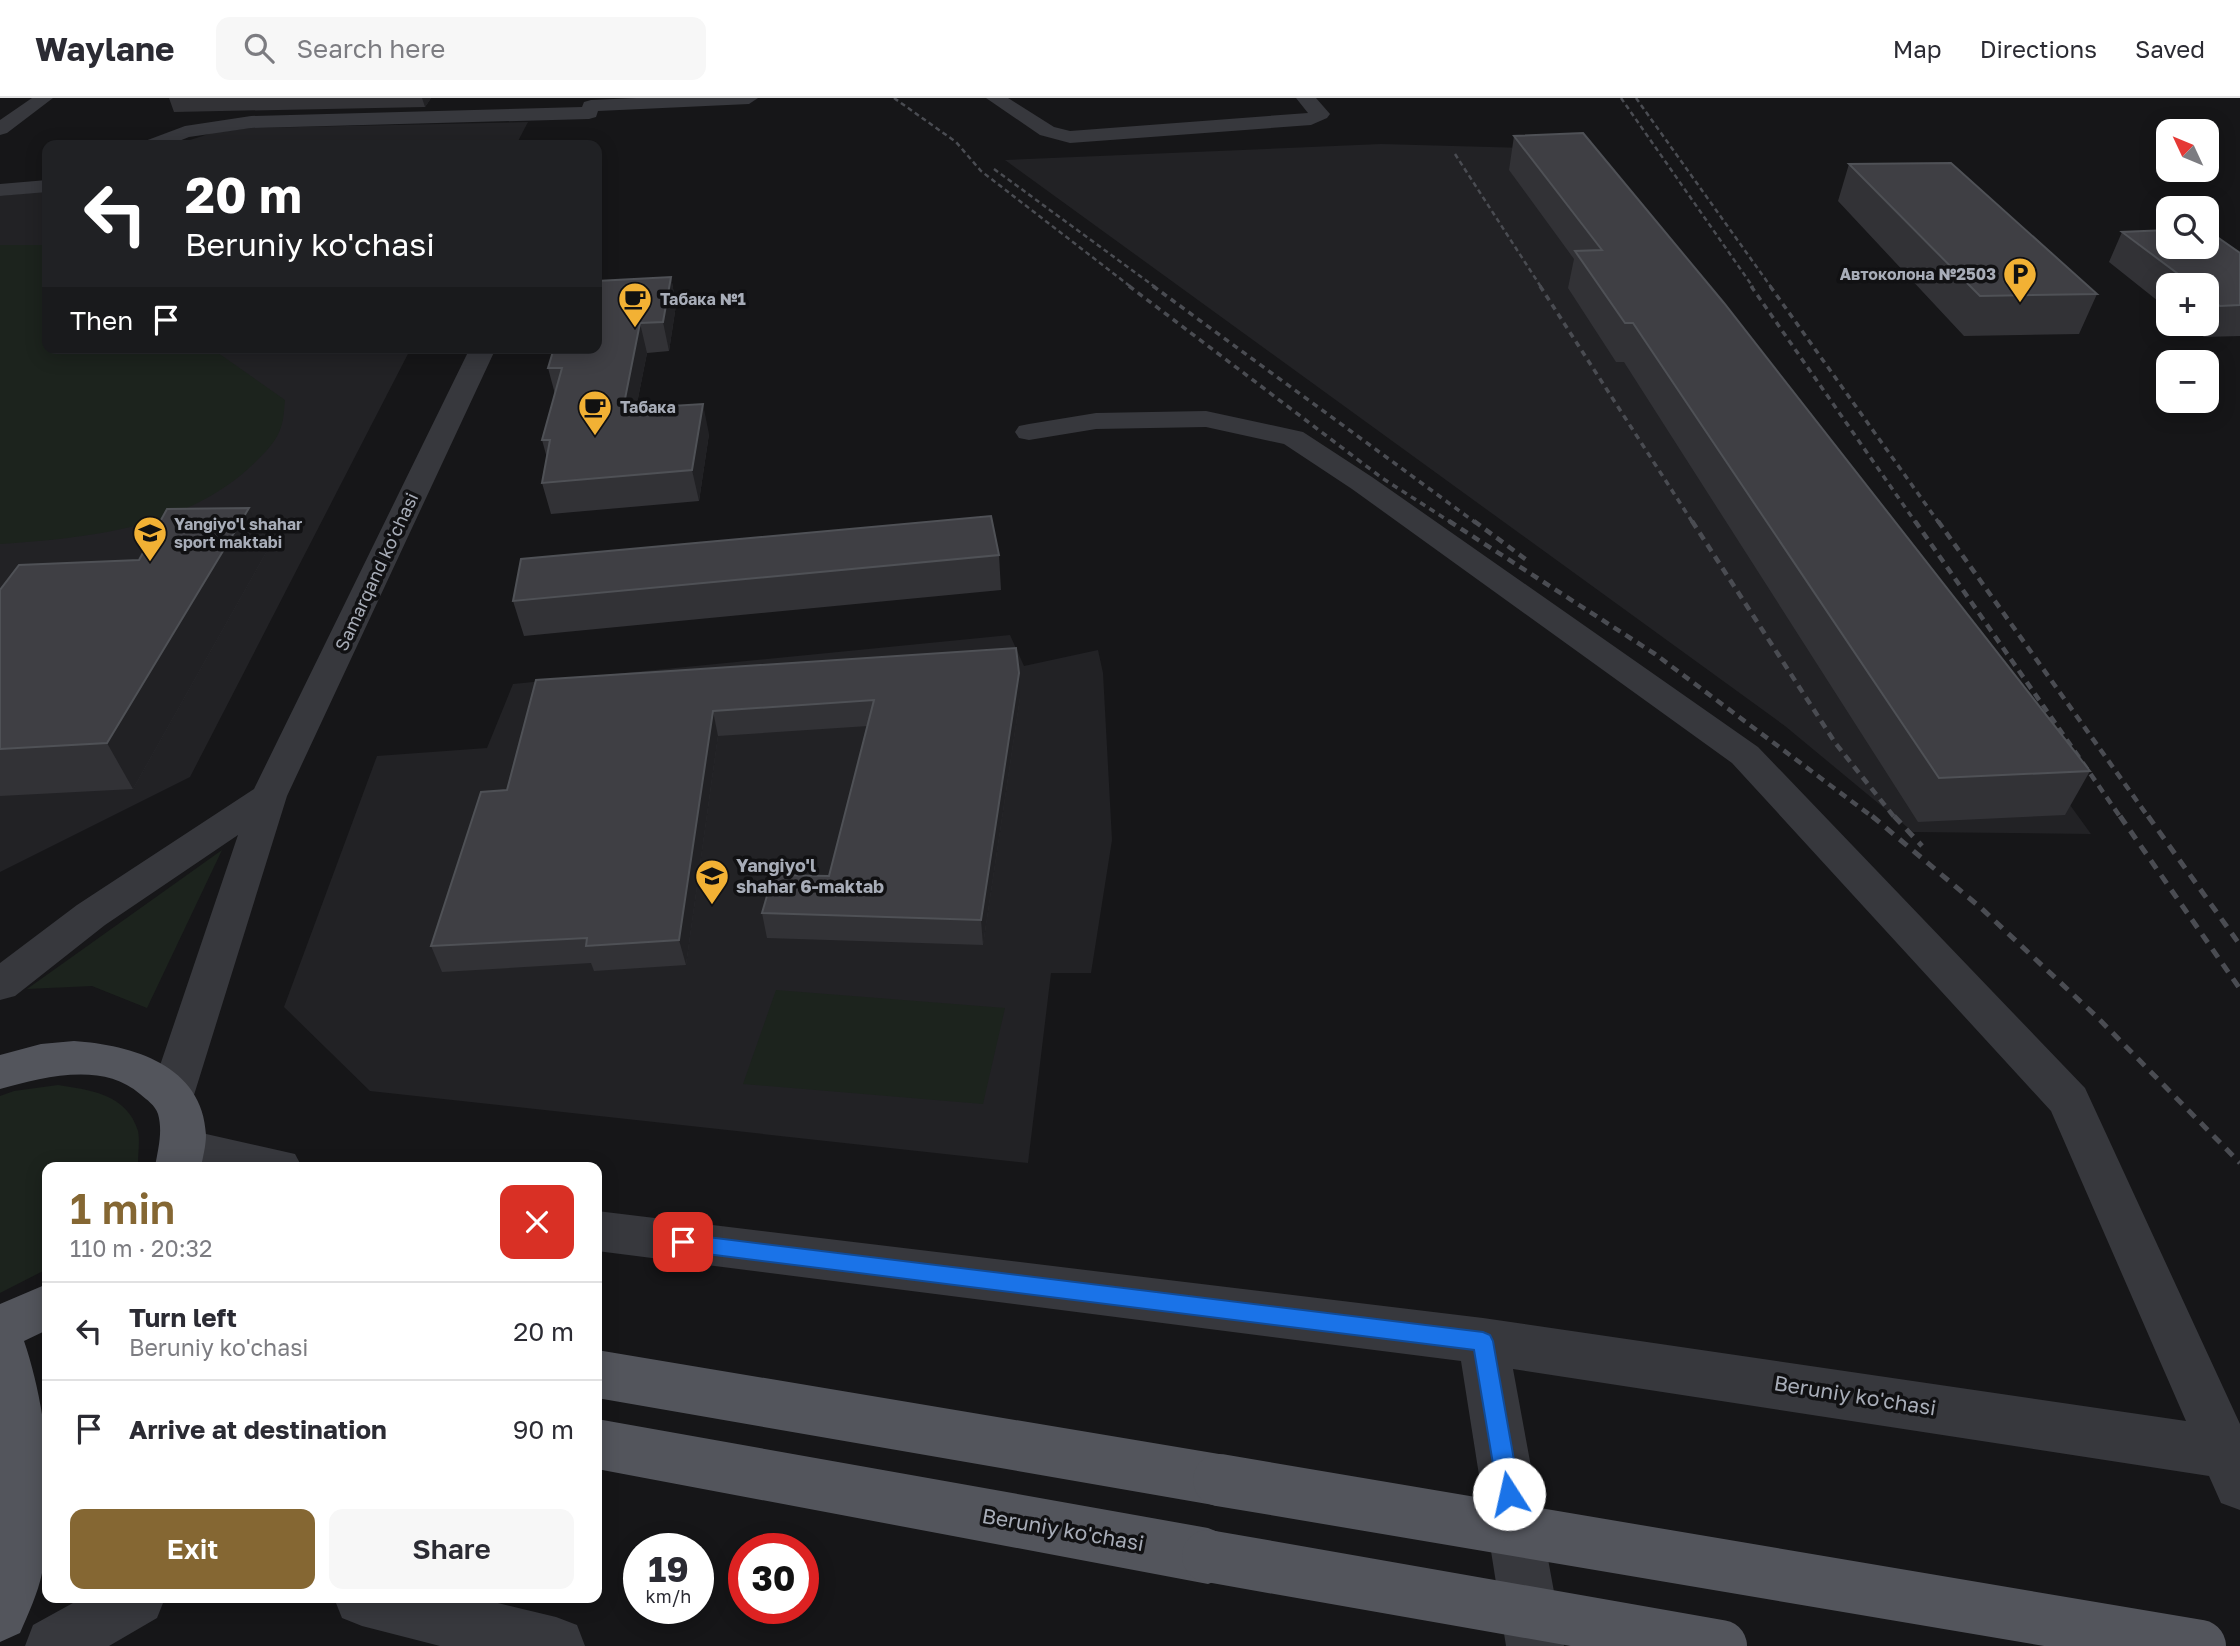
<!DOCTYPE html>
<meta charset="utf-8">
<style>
:root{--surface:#fff;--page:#f7f7f7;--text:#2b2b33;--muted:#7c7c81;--line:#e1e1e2;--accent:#856733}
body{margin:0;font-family:"Golos Text",sans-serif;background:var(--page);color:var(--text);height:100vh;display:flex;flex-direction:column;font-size:26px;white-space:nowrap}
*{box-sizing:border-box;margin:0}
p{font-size:23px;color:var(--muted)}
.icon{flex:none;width:38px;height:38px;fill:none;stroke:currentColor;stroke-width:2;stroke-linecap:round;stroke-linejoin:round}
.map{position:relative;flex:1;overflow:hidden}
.drawer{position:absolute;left:42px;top:1064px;width:560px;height:441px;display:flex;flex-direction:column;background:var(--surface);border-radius:14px;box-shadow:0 4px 18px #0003}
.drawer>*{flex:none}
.guide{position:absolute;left:42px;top:42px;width:560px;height:214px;border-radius:14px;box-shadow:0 4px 18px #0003;background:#202124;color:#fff;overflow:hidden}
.needle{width:46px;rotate:314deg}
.fabs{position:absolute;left:2156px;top:21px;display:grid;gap:14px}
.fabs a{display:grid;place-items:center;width:63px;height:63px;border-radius:14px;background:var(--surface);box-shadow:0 4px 18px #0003;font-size:35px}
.speed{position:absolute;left:623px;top:1435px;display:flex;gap:14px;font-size:35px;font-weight:700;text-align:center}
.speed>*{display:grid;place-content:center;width:91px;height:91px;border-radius:50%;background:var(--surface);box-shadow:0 4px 18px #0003;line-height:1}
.speed small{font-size:18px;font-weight:400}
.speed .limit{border:10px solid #d22;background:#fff;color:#111}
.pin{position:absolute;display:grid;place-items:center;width:60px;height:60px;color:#fff;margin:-30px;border-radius:14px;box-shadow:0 4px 10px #0006}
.me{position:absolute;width:77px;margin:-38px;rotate:350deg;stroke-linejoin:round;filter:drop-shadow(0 0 5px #0008)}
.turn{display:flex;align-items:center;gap:24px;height:147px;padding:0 28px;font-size:32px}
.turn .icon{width:91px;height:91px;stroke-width:2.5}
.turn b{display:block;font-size:49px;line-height:60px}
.then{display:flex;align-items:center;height:66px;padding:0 28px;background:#0003;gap:14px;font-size:26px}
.round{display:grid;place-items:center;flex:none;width:74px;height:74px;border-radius:14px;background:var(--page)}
.summary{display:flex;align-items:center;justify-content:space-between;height:119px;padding:0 28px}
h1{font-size:42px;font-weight:600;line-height:52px;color:var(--accent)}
.cta{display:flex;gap:14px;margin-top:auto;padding:14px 28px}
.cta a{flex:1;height:80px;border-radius:14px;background:var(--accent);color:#fff;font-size:28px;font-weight:600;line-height:80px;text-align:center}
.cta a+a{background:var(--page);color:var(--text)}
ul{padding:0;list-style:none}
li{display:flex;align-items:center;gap:21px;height:98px;padding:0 28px;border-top:2px solid var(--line)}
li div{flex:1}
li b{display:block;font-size:26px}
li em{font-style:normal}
header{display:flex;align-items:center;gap:42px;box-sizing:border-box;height:98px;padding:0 35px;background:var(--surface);border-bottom:2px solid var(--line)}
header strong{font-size:33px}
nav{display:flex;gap:38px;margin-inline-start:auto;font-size:24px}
.search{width:490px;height:63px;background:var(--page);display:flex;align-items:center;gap:18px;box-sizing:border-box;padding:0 24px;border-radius:14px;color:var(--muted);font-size:26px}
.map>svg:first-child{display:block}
</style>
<header>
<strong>Waylane</strong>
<div class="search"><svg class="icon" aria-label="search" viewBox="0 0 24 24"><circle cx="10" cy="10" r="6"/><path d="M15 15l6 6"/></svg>Search here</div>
<nav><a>Map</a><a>Directions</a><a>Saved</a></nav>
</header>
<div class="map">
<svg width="2240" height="1548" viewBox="0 0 2240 1548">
<rect width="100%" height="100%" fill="#161618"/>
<path fill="#222225" d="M 528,24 L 516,47 L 174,47 L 212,35 L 250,30 Z
M 1381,46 L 1596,52 L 2091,736 L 1913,734 L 1785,628 L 1005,62 Z
M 47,93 L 47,250 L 411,250 L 190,679 L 0,774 L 0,98 Z
M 1010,537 L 1024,568 L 1098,552 L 1103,575 L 1112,742 L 1091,875 L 1051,875 L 1028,1065 L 370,993 L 284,909 L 377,658 L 487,650 L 513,586 Z"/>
<path fill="#1c231d" d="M 0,147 L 47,147 L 47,250 L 211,250 L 285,302 C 284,311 284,321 281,329 C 276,346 260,359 248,371 C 181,431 86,440 0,446 Z
M 222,752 L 147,910 L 92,888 L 27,891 Z
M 776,892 L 1005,910 L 983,1006 L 743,986 Z
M 58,987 C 90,992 127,996 138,1033 C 140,1042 138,1056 138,1065 L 136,1069 L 47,1069 L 47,1171 L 0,1195 L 0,998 L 14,993 Z"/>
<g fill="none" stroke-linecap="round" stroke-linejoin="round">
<path fill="#37383d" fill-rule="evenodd" d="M 32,0 L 53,0 L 7,35 L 0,37 L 0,22 Z
M 636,0 L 758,0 L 749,6 L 598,13 L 596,19 L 589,21 L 251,30 L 189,39 L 169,47 L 142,47 L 145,43 L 185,28 L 251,18 L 582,9 L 584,4 L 591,2 Z
M 986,0 L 1008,0 L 1054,29 L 1070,33 L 1308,15 L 1296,0 L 1316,0 L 1330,16 L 1327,20 L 1311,27 L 1070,45 L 1040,37 Z
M 47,82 L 47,94 L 0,98 L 0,86 Z
M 470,250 L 496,250 L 287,698 L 194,997 L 188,1009 L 172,1015 L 156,1009 L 150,997 L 238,737 L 105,827 L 15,898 L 0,902 L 0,865 L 77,807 L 254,691 Z
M 1206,313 L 1303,334 L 1372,379 L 1758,649 L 2085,990 L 2240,1326 L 2240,1412 L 2221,1405 L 2209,1378 L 1513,1271 L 1564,1548 L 1506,1548 L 1461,1263 L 597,1153 L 597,1113 L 1483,1220 L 2186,1323 L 2051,1013 L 1732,665 L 1352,391 L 1284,346 L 1206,329 L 1096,331 L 1029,342 L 1019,340 L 1015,334 L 1019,328 L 1029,326 L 1096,315 Z
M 184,1031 L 295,1056 L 302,1069 L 187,1069 L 168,1063 L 161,1050 L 168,1037 Z
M 82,1500 L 165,1500 L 157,1520 L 109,1548 L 25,1548 L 33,1527 Z
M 334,1500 L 477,1500 L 556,1519 L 577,1527 L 585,1548 L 440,1548 L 362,1528 L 342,1520 Z"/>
<path fill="#53555c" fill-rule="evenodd" d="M 74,943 C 132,947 203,967 206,1037 C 206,1047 203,1059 201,1069 L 155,1069 C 158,1051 163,1034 158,1016 C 155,1007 147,1002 140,996 C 103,963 43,979 0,991 L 0,957 L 41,946 Z
M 47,1186 L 47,1232 L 24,1243 C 47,1310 57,1405 42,1475 C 38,1495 28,1516 20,1535 L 0,1544 L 0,1206 Z
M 597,1252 L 1219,1356 L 1238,1364 L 1246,1382 L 1238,1400 L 1219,1408 L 597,1300 Z
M 597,1321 L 1208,1430 L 1228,1438 L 1236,1458 L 1228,1478 L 1208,1486 L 597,1371 Z"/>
<path stroke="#4a4c52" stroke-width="2.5" stroke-dasharray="5 3.5" stroke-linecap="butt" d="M 894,0 L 956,44 L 981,73 L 1131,189
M 1621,0 L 1753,189
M 1636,0 L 1771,189
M 1455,56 L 1541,189
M 994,71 L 1155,189"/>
<path stroke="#4a4c52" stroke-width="3.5" stroke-dasharray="6 5" stroke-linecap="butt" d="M 1129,188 L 1382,380 L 1452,425
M 1153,188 L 1476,425
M 1540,188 L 1693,425
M 1751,188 L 1916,425
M 1770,188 L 1939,425"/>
<path stroke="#4a4c52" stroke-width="4.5" stroke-dasharray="8 6" stroke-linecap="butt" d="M 1449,423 L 1655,556 L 1874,720
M 1474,423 L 1528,463
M 1692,423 L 1836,646 L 1895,720
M 1915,423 L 2121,720
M 1938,423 L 2149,720"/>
<path stroke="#4a4c52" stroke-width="5" stroke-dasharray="10 8" stroke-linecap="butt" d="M 1872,718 L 1981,810 L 2097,919 L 2240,1065
M 1894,718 L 1922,748
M 2120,718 L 2240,891
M 2148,718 L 2240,847"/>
<path stroke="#53555c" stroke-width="52" d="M 1219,1382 L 2200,1548
M 1208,1458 L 1721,1548"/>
</g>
<path fill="#323236" d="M 169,0 L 431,0 L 425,9 L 174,14 Z
M 1514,38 L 2090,673 L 2065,717 L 1918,724 L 1624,264 L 1616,264 L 1568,190 L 1574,161 L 1509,72 Z
M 1849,66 L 2097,196 L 2079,236 L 1964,238 L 1838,103 Z
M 2122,134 L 2240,155 L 2240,238 L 2204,239 L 2187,226 L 2207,226 L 2207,187 L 2168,187 L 2168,211 L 2109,164 Z
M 671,179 L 676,207 L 669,253 L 647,255 L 636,310 L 709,336 L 699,403 L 551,416 L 542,385 L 547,360 L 542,342 L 555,296 L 548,270 Z
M 267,453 L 133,691 L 0,698 L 0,492 L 139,462 Z
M 999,457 L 1001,492 L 524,538 L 513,503 Z
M 536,582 L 1020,600 L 983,847 L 767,840 L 762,815 L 829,778 L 868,628 L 718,638 L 686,867 L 594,873 L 591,865 L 442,874 L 431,848 L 507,692 Z"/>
<path fill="#212124" d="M 422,0 L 431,0 L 425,9 Z
M 671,179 L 676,207 L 669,253 L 663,224 Z
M 640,225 L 647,255 L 630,341 L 623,311 Z
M 703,306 L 709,336 L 699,403 L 692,372 Z
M 249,410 L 267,453 L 133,691 L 107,645 Z
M 1019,575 L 1020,600 L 983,847 L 981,822 Z
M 713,613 L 718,638 L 686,867 L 679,842 Z"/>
<path fill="#3f3f44" stroke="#4f5156" stroke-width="2" d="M 1583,35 L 1724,205 L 2090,673 L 1939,680 L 1633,225 L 1625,225 L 1575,153 L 1602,152 L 1514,38 Z
M 1951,65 L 2097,196 L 1980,198 L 1849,66 Z
M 2168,132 L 2168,149 L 2207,149 L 2207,132 L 2240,155 L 2240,207 L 2220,208 L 2207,198 L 2207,187 L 2193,187 L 2122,134 Z
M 671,179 L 663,224 L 640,225 L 623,311 L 703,306 L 692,372 L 542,385 L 550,342 L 542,342 L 562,270 L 548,270 L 554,250 L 597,250 L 597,183 Z
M 249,410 L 107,645 L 0,651 L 0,492 L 19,467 L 139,462 L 167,411 Z
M 991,418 L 999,457 L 513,503 L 521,461 Z
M 1016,550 L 1019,575 L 981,822 L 762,815 L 773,777 L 829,778 L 874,602 L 713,613 L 679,842 L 586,848 L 587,840 L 431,848 L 481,694 L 507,692 L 536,582 Z"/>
<path fill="#1a73e8" stroke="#114b97" stroke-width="2" d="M 683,1136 L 1483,1234 L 1490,1237 L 1493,1243 L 1520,1396 L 1517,1403 L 1509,1407 L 1501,1403 L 1498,1396 L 1474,1252 L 683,1153 L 676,1150 L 673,1144 L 676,1138 Z"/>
<defs>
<g id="parking-pin" transform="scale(1.75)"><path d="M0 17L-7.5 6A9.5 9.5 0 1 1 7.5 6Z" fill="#f2b134" stroke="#111113"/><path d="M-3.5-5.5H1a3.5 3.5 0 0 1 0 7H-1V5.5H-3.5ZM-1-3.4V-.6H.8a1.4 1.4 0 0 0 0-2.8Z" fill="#111"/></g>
<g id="cafe-pin" transform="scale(1.75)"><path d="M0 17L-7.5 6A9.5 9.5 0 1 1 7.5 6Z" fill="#f2b134" stroke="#111113"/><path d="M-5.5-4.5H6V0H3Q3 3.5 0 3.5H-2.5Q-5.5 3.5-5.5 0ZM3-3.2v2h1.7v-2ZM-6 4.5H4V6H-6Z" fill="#111"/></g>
<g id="school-pin" transform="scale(1.75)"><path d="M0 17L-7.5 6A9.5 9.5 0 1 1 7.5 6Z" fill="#f2b134" stroke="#111113"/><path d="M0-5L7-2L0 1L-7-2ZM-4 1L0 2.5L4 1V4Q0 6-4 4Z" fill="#111"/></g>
</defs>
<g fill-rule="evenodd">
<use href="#parking-pin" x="2020" y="176"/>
<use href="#cafe-pin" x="635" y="201"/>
<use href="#cafe-pin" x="595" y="309"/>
<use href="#school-pin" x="150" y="435"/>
<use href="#school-pin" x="712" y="778"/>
</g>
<g text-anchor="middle" stroke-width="7" stroke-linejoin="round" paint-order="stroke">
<g font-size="16" font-weight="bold" fill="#a8adb8" stroke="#111113" text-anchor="start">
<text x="1996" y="182" text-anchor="end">Автоколона №2503</text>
<text x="660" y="207">Табака №1</text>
<text x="620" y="315">Табака</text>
<text x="174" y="432">Yangiyo'l shahar<tspan x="174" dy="18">sport maktabi</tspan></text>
</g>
<g font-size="18" fill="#a8adb8" stroke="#111113">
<text transform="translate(377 474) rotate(-65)" y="6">Samarqand ko'chasi</text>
</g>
<g font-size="18" font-weight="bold" fill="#a8adb8" stroke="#111113" text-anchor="start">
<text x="736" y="774">Yangiyo'l<tspan x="736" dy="21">shahar 6-maktab</tspan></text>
</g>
<g font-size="21" fill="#a8adb8" stroke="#111113">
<text transform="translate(1855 1298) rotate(9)" y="7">Beruniy ko'chasi</text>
<text transform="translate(1063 1432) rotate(10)" y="7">Beruniy ko'chasi</text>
</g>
</g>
</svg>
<div class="fabs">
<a><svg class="needle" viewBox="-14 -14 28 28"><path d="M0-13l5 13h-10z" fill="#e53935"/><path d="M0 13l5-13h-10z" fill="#7c7c81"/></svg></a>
<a><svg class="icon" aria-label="search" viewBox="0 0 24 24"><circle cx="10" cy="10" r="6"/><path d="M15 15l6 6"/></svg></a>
<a>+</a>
<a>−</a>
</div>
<div class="speed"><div>19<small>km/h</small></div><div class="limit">30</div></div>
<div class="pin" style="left:683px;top:1144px;background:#d93025"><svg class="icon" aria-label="arrive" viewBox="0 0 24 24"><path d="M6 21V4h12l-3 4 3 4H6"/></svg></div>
<svg class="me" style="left:1509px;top:1396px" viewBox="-20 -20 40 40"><circle r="19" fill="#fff"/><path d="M0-13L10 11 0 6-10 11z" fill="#1a73e8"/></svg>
<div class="guide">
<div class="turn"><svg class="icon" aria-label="left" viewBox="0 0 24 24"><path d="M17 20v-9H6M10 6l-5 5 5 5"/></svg><div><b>20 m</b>Beruniy ko'chasi</div></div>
<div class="then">Then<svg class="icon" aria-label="arrive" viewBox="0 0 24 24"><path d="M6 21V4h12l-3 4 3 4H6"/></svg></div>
</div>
<section class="drawer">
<div class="summary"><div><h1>1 min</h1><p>110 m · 20:32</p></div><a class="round" style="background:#d93025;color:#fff"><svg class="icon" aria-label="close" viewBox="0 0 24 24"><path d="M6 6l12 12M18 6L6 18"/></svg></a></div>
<ul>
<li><svg class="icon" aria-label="left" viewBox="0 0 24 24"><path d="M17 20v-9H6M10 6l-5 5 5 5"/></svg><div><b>Turn left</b><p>Beruniy ko'chasi</p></div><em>20 m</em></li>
<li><svg class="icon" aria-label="arrive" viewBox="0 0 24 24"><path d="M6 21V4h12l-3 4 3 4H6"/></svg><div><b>Arrive at destination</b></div><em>90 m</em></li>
</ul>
<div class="cta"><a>Exit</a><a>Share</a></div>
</section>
</div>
